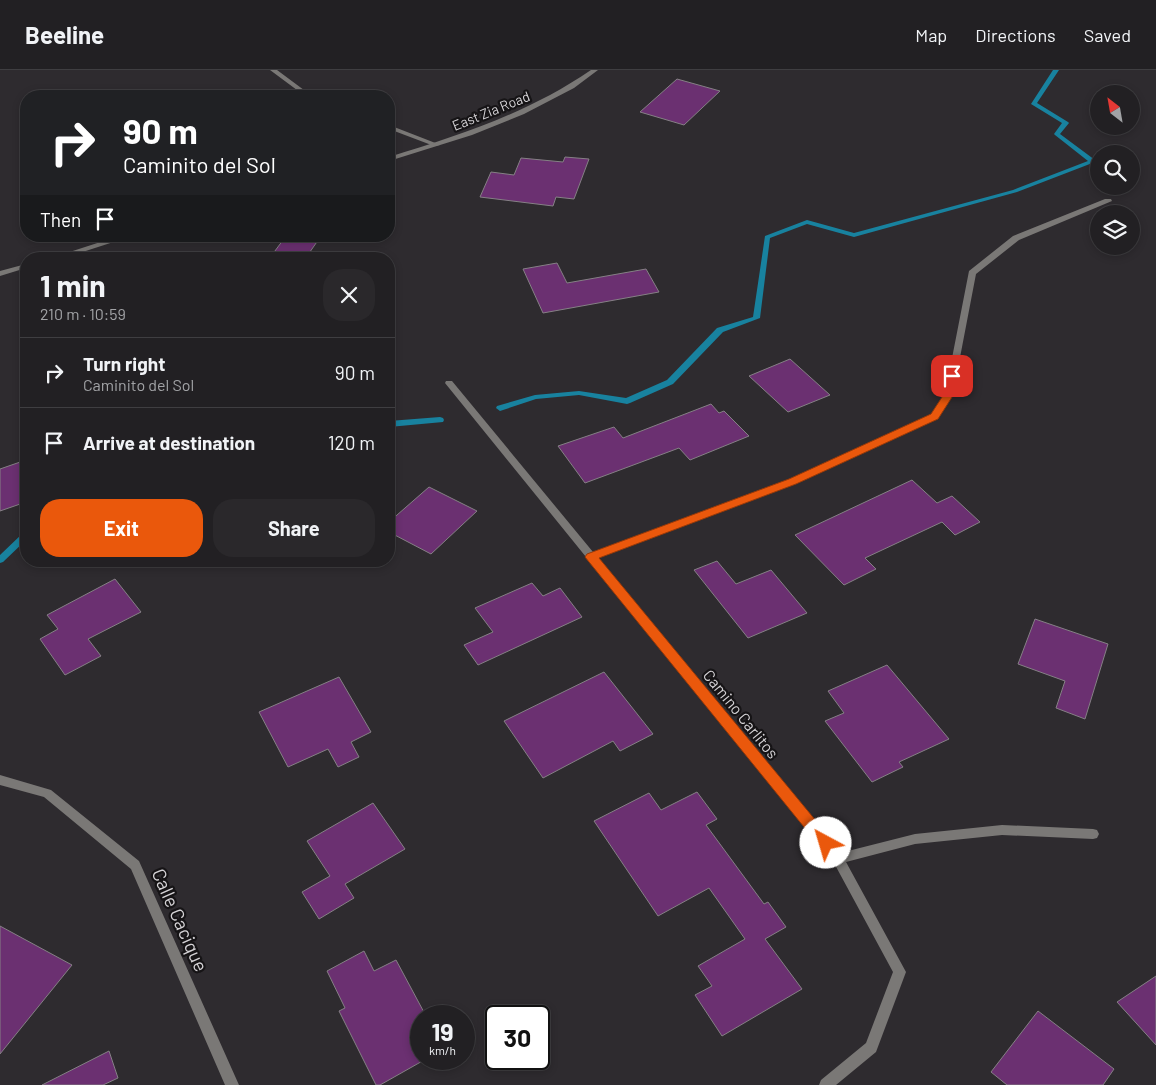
<!DOCTYPE html>
<meta charset="utf-8">
<style>
:root{--surface:#222023;--page:#2a282b;--text:#f1f3f6;--muted:#a2a3a6;--line:#3f3e41;--accent:#ea580c}
body{margin:0;font-family:Barlow,sans-serif;background:var(--page);color:var(--text);height:100vh;display:flex;flex-direction:column;font-size:19px;white-space:nowrap}
*{box-sizing:border-box;margin:0}
p{font-size:16px;color:var(--muted)}
.icon{flex:none;width:28px;height:28px;fill:none;stroke:currentColor;stroke-width:2;stroke-linecap:round;stroke-linejoin:round}
.map{position:relative;flex:1;overflow:hidden}
.side{position:absolute;left:20px;top:182px;width:375px;height:315px;display:flex;flex-direction:column;background:var(--surface);border-radius:20px;box-shadow:0 2px 8px #0003,0 0 0 1px var(--line)}
.side>*{flex:none}
.banner{position:absolute;left:20px;top:20px;width:375px;height:152px;border-radius:20px;box-shadow:0 2px 8px #0003,0 0 0 1px var(--line);background:#202124;color:#fff;overflow:hidden}
.needle{width:32px;rotate:329deg}
.fabs{position:absolute;left:1090px;top:15px;display:grid;gap:10px}
.fabs a{display:grid;place-items:center;width:50px;height:50px;border-radius:50%;background:var(--surface);box-shadow:0 2px 8px #0003,0 0 0 1px var(--line);font-size:25px}
.speed{position:absolute;left:410px;top:935px;display:flex;gap:10px;font-size:25px;font-weight:700;text-align:center}
.speed>*{display:grid;place-content:center;width:65px;height:65px;border-radius:50%;background:var(--surface);box-shadow:0 2px 8px #0003,0 0 0 1px var(--line);line-height:1}
.speed small{font-size:12px;font-weight:400}
.speed .limit{border:2px solid #111;border-radius:8px;background:#fff;color:#111}
.pin{position:absolute;display:grid;place-items:center;width:42px;height:42px;color:#fff;margin:-21px;border-radius:10px;box-shadow:0 2px 8px #0006}
.me{position:absolute;width:55px;margin:-28px;rotate:321deg;stroke-linejoin:round;filter:drop-shadow(0 0 4px #0008)}
.turn{display:flex;align-items:center;gap:18px;height:105px;padding:0 20px;font-size:22px}
.turn .icon{width:65px;height:65px;stroke-width:2.5}
.turn b{display:block;font-size:35px;line-height:42px}
.then{display:flex;align-items:center;height:48px;padding:0 20px;background:#0003;gap:10px;font-size:19px}
.round{display:grid;place-items:center;flex:none;width:52px;height:52px;border-radius:20px;background:var(--page)}
.overview{display:flex;align-items:center;justify-content:space-between;height:85px;padding:0 20px}
h1{font-size:30px;font-weight:700;line-height:38px}
.action{display:flex;gap:10px;margin-top:auto;padding:10px 20px}
.action a{flex:1;height:58px;border-radius:20px;background:var(--accent);color:#fff;font-size:20px;font-weight:700;line-height:58px;text-align:center}
.action a+a{background:var(--page);color:var(--text)}
ul{padding:0;list-style:none}
li{display:flex;align-items:center;gap:15px;height:70px;padding:0 20px;border-top:1px solid var(--line)}
li div{flex:1}
li b{display:block;font-size:19px}
li em{font-style:normal}
header{display:flex;align-items:center;gap:30px;box-sizing:border-box;height:70px;padding:0 25px;background:var(--surface);border-bottom:1px solid var(--line)}
header strong{font-size:24px}
nav{display:flex;gap:28px;margin-inline-start:auto;font-size:18px}
.map>svg:first-child{display:block}
</style>
<header>
<strong>Beeline</strong>
<nav><a>Map</a><a>Directions</a><a>Saved</a></nav>
</header>
<div class="map">
<svg width="1156" height="1015" viewBox="0 0 1156 1015">
<rect width="100%" height="100%" fill="#2e2b2f"/>
<g fill="none" stroke-linecap="round" stroke-linejoin="round">
<path fill="#18829f" fill-rule="evenodd" d="M 1053,0 L 1059,0 L 1037,33 L 1068,52 L 1069,53 L 1060,64 L 1095,90 L 1095,92 L 1017,122 L 854,167 L 807,154 L 770,168 L 760,248 L 723,262 L 673,314 L 630,333 L 627,334 L 579,325 L 536,329 L 500,341 L 496,338 L 497,336 L 535,325 L 579,321 L 626,328 L 667,310 L 717,258 L 753,247 L 765,166 L 807,150 L 854,163 L 1013,120 L 1088,91 L 1055,65 L 1054,64 L 1062,53 L 1031,34 Z
M 440,347 L 443,348 L 444,350 L 443,352 L 389,357 L 389,351 Z
M 26,462 L 26,470 L 3,492 L 0,493 L 0,485 L 23,463 Z"/>
</g>
<path fill="#6b3071" stroke="#858085" d="M 677,9 L 720,21 L 684,55 L 640,42 Z
M 565,87 L 589,89 L 574,129 L 556,127 L 553,136 L 480,127 L 491,102 L 514,105 L 521,88 L 563,92 Z
M 286,166 L 321,166 L 305,189 L 269,189 Z
M 557,193 L 567,213 L 646,199 L 659,222 L 543,243 L 523,199 Z
M 790,289 L 830,325 L 788,342 L 749,306 Z
M 711,334 L 719,343 L 724,341 L 749,366 L 690,390 L 679,378 L 585,413 L 558,376 L 614,357 L 623,368 Z
M 26,390 L 26,432 L 0,441 L 0,399 Z
M 912,410 L 937,433 L 952,426 L 980,452 L 955,465 L 942,452 L 865,488 L 876,499 L 844,515 L 795,465 Z
M 429,417 L 477,441 L 431,484 L 389,462 L 389,452 Z
M 717,491 L 736,514 L 771,500 L 807,543 L 748,568 L 694,500 Z
M 115,509 L 141,542 L 88,569 L 101,586 L 65,605 L 40,569 L 58,559 L 47,545 Z
M 532,513 L 543,526 L 560,518 L 582,547 L 478,595 L 464,575 L 493,562 L 475,538 Z
M 1035,549 L 1108,574 L 1085,649 L 1056,638 L 1065,611 L 1018,594 Z
M 887,595 L 949,669 L 899,692 L 903,697 L 872,712 L 825,651 L 844,643 L 828,621 Z
M 604,602 L 653,664 L 620,681 L 613,671 L 543,708 L 504,651 Z
M 339,607 L 371,662 L 351,672 L 359,687 L 338,697 L 328,679 L 288,697 L 259,642 Z
M 697,722 L 717,749 L 706,755 L 764,834 L 768,832 L 786,857 L 765,869 L 802,919 L 722,966 L 695,925 L 712,916 L 698,896 L 745,869 L 709,818 L 658,846 L 594,751 L 649,723 L 661,740 Z
M 373,733 L 405,779 L 345,814 L 354,828 L 319,849 L 302,822 L 330,806 L 307,771 Z
M 0,856 L 72,895 L 0,984 Z
M 364,881 L 374,901 L 396,890 L 426,946 L 421,946 L 421,989 L 426,989 L 380,1015 L 376,1015 L 339,941 L 345,938 L 327,901 Z
M 1156,906 L 1156,975 L 1117,932 Z
M 1038,941 L 1114,999 L 1103,1015 L 1007,1015 L 991,1002 Z
M 109,981 L 118,1008 L 103,1015 L 42,1015 Z"/>
<g fill="none" stroke-linecap="round" stroke-linejoin="round">
<path fill="#7a7876" fill-rule="evenodd" d="M 270,0 L 277,0 L 312,26 L 305,26 Z
M 389,55 L 438,74 L 440,75 L 434,76 L 389,59 Z
M 1105,129 L 1111,129 L 1112,131 L 1019,170 L 976,204 L 953,324 L 937,349 L 795,414 L 598,488 L 840,783 L 915,764 L 1002,755 L 1093,759 L 1097,760 L 1099,764 L 1097,768 L 1093,769 L 1002,765 L 915,774 L 846,792 L 906,902 L 876,982 L 836,1015 L 819,1015 L 821,1010 L 866,973 L 893,902 L 834,793 L 445,313 L 446,311 L 452,311 L 593,482 L 789,410 L 931,345 L 945,324 L 969,201 L 1013,166 Z
M 0,705 L 51,720 L 139,791 L 239,1015 L 225,1015 L 131,799 L 44,727 L 0,715 Z"/>
<path fill="#7a7876" fill-rule="evenodd" d="M 591,0 L 598,0 L 574,18 L 524,44 L 472,65 L 389,91 L 389,87 C 461,65 528,43 591,0 Z
M 119,166 L 132,166 L 61,189 L 48,189 Z
M 26,194 L 26,198 L 0,206 L 0,201 Z"/>
</g>
<path fill="#ea580c" stroke="#983908" d="M 952,303 L 957,306 L 954,324 L 938,349 L 796,414 L 599,488 L 831,769 L 833,773 L 831,778 L 826,779 L 821,778 L 585,487 L 587,484 L 789,409 L 931,344 L 944,324 L 947,306 Z"/>
<g text-anchor="middle" stroke-width="4.5" stroke-linejoin="round" paint-order="stroke">
<g font-size="14" fill="#d5d3d6" stroke="#161416">
<text transform="translate(491 41) rotate(-22)" y="5">East Zia Road</text>
</g>
<g font-size="16" fill="#d5d3d6" stroke="#161416">
<text transform="translate(741 644) rotate(51)" y="6">Camino Carlitos</text>
</g>
<g font-size="19" fill="#d5d3d6" stroke="#161416">
<text transform="translate(180 850) rotate(66)" y="7">Calle Cacique</text>
</g>
</g>
</svg>
<div class="fabs">
<a><svg class="needle" viewBox="-14 -14 28 28"><path d="M0-13l5 13h-10z" fill="#e53935"/><path d="M0 13l5-13h-10z" fill="#a2a3a6"/></svg></a>
<a><svg class="icon" aria-label="search" viewBox="0 0 24 24"><circle cx="10" cy="10" r="6"/><path d="M15 15l6 6"/></svg></a>
<a><svg class="icon" aria-label="layers" viewBox="0 0 24 24"><path d="M12 4l9 5-9 5-9-5zM3 14l9 5 9-5"/></svg></a>
</div>
<div class="speed"><div>19<small>km/h</small></div><div class="limit">30</div></div>
<div class="pin" style="left:952px;top:306px;background:#d93025"><svg class="icon" aria-label="arrive" viewBox="0 0 24 24"><path d="M6 21V4h12l-3 4 3 4H6"/></svg></div>
<svg class="me" style="left:826px;top:773px" viewBox="-20 -20 40 40"><circle r="19" fill="#fff"/><path d="M0-13L10 11 0 6-10 11z" fill="#ea580c"/></svg>
<div class="banner">
<div class="turn"><svg class="icon" aria-label="right" viewBox="0 0 24 24"><path d="M7 20v-9h11M14 6l5 5-5 5"/></svg><div><b>90 m</b>Caminito del Sol</div></div>
<div class="then">Then<svg class="icon" aria-label="arrive" viewBox="0 0 24 24"><path d="M6 21V4h12l-3 4 3 4H6"/></svg></div>
</div>
<section class="side">
<div class="overview"><div><h1>1 min</h1><p>210 m · 10:59</p></div><a class="round"><svg class="icon" aria-label="close" viewBox="0 0 24 24"><path d="M6 6l12 12M18 6L6 18"/></svg></a></div>
<ul>
<li><svg class="icon" aria-label="right" viewBox="0 0 24 24"><path d="M7 20v-9h11M14 6l5 5-5 5"/></svg><div><b>Turn right</b><p>Caminito del Sol</p></div><em>90 m</em></li>
<li><svg class="icon" aria-label="arrive" viewBox="0 0 24 24"><path d="M6 21V4h12l-3 4 3 4H6"/></svg><div><b>Arrive at destination</b></div><em>120 m</em></li>
</ul>
<div class="action"><a>Exit</a><a>Share</a></div>
</section>
</div>
